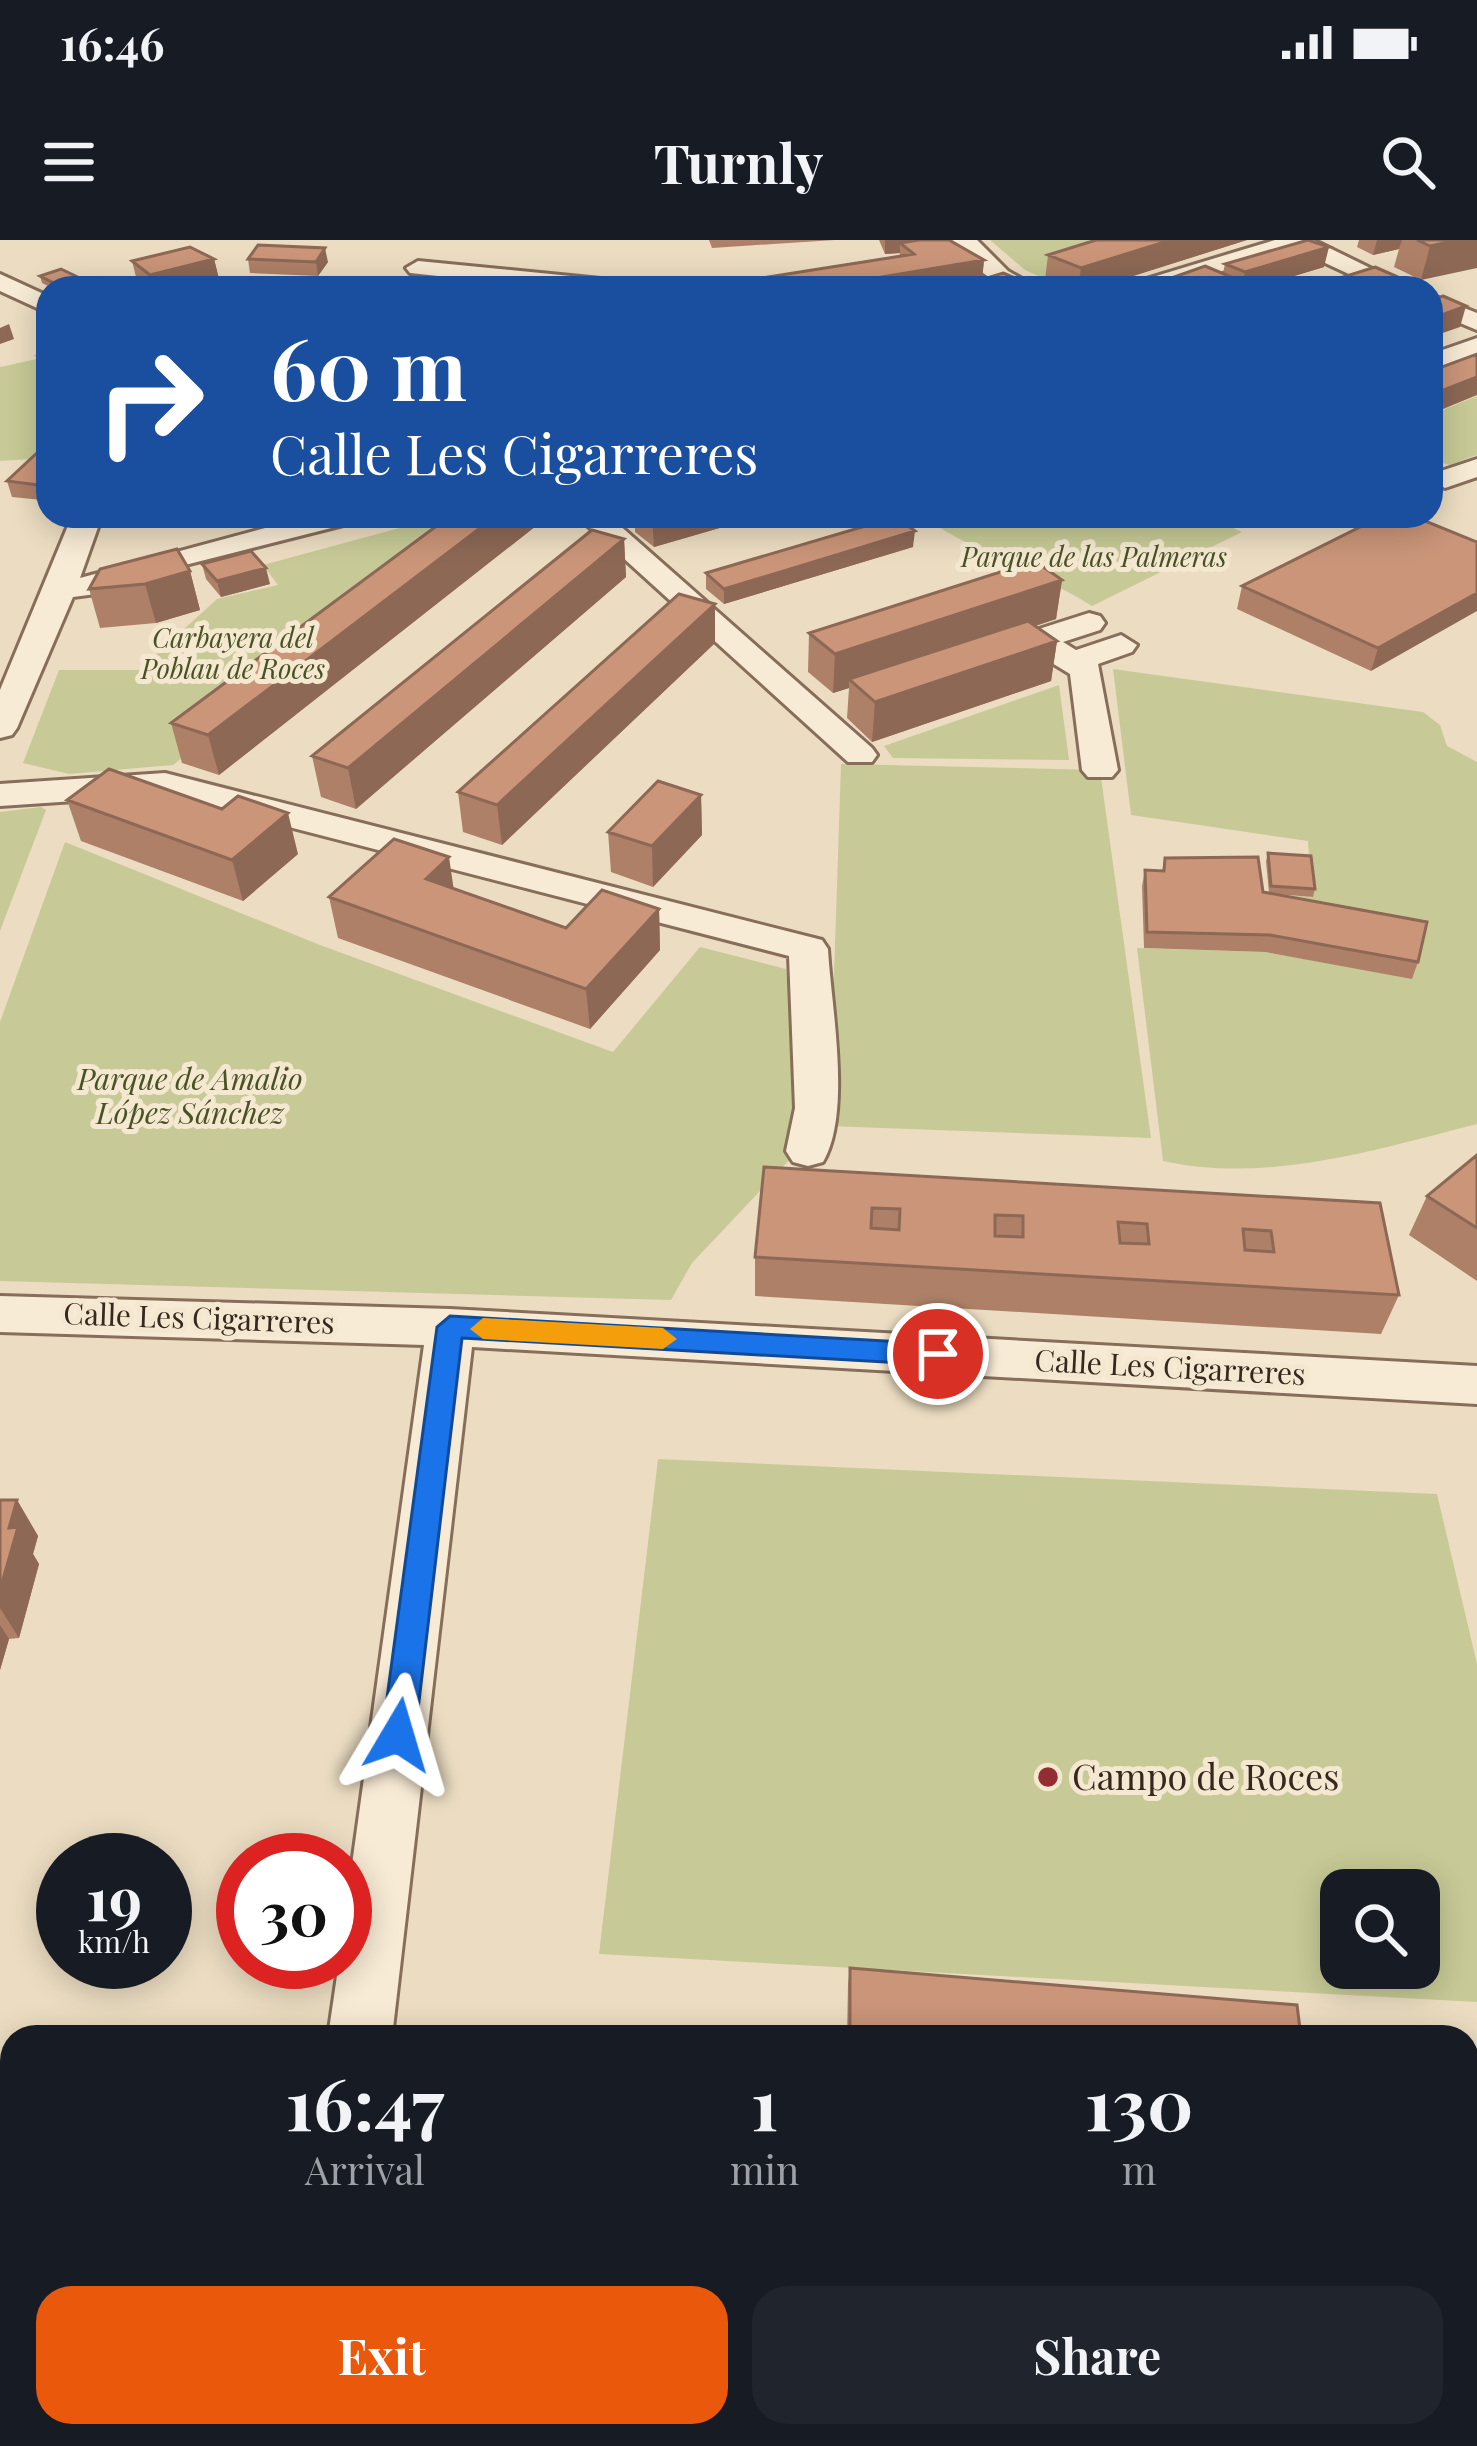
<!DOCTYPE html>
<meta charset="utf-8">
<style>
:root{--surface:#171b24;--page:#20242c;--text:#f1f3f6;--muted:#9ea1a6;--accent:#ea580c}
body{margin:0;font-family:"Playfair Display",serif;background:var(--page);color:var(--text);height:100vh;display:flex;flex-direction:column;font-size:45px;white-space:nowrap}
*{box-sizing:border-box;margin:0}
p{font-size:39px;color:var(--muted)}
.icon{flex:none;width:66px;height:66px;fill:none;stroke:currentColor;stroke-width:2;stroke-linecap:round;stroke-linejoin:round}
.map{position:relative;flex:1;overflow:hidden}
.drawer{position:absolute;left:0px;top:1785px;width:1479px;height:423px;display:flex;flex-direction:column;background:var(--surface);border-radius:36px 36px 0 0;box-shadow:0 6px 30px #0003}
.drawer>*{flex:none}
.banner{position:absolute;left:36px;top:36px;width:1407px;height:252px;border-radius:36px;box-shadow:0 6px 30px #0003;background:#1a4fa0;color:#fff;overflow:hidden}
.tools{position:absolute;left:1320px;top:1629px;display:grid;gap:24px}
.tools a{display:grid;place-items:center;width:120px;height:120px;border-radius:24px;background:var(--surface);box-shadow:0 6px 30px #0003;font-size:60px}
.speed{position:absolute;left:36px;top:1593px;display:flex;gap:24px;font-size:60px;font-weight:700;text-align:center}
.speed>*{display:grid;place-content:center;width:156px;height:156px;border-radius:50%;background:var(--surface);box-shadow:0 6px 30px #0003;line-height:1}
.speed small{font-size:30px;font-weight:400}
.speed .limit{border:18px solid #d22;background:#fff;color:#111}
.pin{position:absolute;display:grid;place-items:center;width:102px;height:102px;color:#fff;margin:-51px;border:6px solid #fff;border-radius:50%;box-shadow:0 3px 12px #0007}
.me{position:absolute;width:132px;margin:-66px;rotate:7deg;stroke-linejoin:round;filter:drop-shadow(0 0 9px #0008)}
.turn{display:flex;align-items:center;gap:42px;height:252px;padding:0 36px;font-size:54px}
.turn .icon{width:156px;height:156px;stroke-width:2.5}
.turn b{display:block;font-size:84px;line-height:102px}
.eta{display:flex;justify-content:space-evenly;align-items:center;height:204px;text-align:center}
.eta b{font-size:72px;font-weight:700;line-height:84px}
.cta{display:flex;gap:24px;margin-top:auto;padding:24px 36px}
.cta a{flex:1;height:138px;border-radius:36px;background:var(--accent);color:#fff;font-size:48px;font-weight:700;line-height:138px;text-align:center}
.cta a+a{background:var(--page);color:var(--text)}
.status{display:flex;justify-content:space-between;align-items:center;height:84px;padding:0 60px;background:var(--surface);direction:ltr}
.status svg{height:33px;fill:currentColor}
header{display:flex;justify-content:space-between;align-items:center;height:156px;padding:0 36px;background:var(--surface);font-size:54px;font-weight:700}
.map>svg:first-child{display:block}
</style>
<div class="status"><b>16:46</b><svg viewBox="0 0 49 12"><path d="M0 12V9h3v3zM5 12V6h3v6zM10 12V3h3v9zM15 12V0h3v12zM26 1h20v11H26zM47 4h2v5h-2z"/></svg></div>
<header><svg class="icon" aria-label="menu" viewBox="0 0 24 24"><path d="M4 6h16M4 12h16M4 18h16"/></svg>Turnly<svg class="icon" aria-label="search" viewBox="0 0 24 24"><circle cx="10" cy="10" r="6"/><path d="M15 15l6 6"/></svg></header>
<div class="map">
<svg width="1477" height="2206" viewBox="0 0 1477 2206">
<rect width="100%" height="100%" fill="#ecddc2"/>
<path fill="#c7ca96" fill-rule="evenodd" d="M 990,0 L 1162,0 L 1041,37 L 1025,30 Z
M 48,109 L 48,218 L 0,221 L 0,127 L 37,119 L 34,115 Z
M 1477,156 L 1477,215 L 1450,225 L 1431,220 L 1431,175 Z
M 444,276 L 498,276 L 173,525 L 69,534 L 23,523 L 59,430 L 139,430 L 217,359 L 278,345 L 263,325 Z
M 922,276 L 1207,276 L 1242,292 L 1092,366 C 1037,331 974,313 922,276 Z
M 1113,429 L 1423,472 L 1440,485 L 1447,506 L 1477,522 L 1477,884 C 1375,910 1267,944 1163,921 L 1137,708 L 1265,712 L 1412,738 L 1257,653 L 1312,657 L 1308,601 L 1131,575 Z
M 1059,445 L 1069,520 L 893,518 L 884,506 Z
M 841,524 L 1100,530 L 1151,898 L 829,886 Z
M 41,567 L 46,570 L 0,691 L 0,572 Z
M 65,602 L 320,705 L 613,812 L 700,707 L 786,729 L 804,877 L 795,914 L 692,1023 L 671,1060 L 0,1041 L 0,782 Z
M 658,1219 L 1437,1254 L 1477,1424 L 1477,1762 L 599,1714 ZM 1341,1650 L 1419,1650 L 1419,1728 L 1341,1728 Z
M 12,2079 L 12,2196 L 171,2196 L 169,2206 L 0,2206 L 0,2133 Z"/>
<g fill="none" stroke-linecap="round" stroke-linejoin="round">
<g stroke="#866e5a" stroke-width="6">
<path id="minor" d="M 952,0 L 977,0 L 1008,31 L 1038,48 C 993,48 980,34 952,0 Z
M 1275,0 L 1313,0 L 1411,48 L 1379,48 L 1295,9 L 1167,48 L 1130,48 L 1133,43 Z
M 418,21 L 621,41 L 633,48 L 548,48 L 410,33 L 406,28 Z
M 0,34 L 48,56 L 48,73 L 0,51 Z
M 1431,55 L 1477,73 L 1477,90 L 1431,71 Z
M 1477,98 L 1477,115 L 1431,131 L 1431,114 Z
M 1477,219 L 1477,237 L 1445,248 L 1431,239 L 1435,233 Z
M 72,276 L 102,276 L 80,338 L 310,276 L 360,276 L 355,282 L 189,324 L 111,352 L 73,357 L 17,488 L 12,495 L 0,498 L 0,450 Z
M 577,276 L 609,276 L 872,508 L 877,515 L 872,522 L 848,522 Z
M 1089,373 L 1100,376 L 1105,383 L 1100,390 L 1063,402 L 1076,410 L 1121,395 L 1137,405 L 1132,412 L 1098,424 L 1118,530 L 1112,537 L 1088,537 L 1082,530 L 1070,434 L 1034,412 L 985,427 L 969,417 L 973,410 Z
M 165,533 L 822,700 L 828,709 C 831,765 852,873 823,922 L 808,926 L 793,922 L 786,911 L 795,868 L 789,716 L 165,555 L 0,566 L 0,544 Z
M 0,1056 L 450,1069 L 1477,1126 L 1477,1164 L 472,1107 L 392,1797 L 328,1797 L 339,1722 L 345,1722 L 345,1675 L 424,1105 L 0,1092 Z
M 273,2196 L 345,2196 L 344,2206 L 272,2206 Z"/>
</g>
<use href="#minor" fill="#f8ebd5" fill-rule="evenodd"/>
</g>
<path fill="#ae8068" d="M 709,0 L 835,0 L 712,8 Z
M 879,0 L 949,0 L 984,20 L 982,40 L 1027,43 L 1026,48 L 955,48 L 977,41 L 936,48 L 768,48 L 768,37 L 899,16 L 900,13 L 885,14 Z
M 1247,0 L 1095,48 L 1064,48 L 1045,40 L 1048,15 Z
M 1359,0 L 1477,0 L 1421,40 L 1394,27 L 1399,9 L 1373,15 L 1357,7 Z
M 214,19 L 219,39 L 184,48 L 145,48 L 137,41 L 132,21 Z
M 248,19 L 328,22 L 318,36 L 250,33 Z
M 1225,24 L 1324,27 L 1254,48 L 1231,48 L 1226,46 L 1223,33 Z
M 40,36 L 93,48 L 52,48 L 42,43 Z
M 39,211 L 42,260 L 12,257 L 7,241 Z
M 635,276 L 761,276 L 654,307 L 635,292 Z
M 540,278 L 541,282 L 219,535 L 182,523 L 171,483 Z
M 624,299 L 626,337 L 356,569 L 321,557 L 312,516 Z
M 1477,302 L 1371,431 L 1237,369 L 1242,346 Z
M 913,307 L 724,364 L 706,349 L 706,333 Z
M 202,324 L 270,344 L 221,357 L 206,339 Z
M 190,331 L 200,370 L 156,383 L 100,388 L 89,349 Z
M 1062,340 L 1056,379 L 1035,386 L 1057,401 L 1051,441 L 872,502 L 847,478 L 849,448 L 833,453 L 808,432 L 809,393 Z
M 715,364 L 715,403 L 502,605 L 463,592 L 458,552 Z
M 701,555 L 702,595 L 653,647 L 611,632 L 608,592 Z
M 67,560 L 298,614 L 243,661 L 81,601 Z
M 1268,613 L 1315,649 L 1313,657 L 1275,654 L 1418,722 L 1412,739 L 1265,712 L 1144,708 L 1142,646 L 1145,630 L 1162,631 L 1165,618 L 1269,653 L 1266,621 Z
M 454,649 L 566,688 L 659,669 L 660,710 L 590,789 L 338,698 L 329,657 Z
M 1477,915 L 1477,1041 L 1409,995 L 1427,956 Z
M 764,927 L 1380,963 L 1399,1055 L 1381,1094 L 755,1056 L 755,1017 Z
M 0,1260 L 17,1260 L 38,1296 L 33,1314 L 39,1324 L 19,1398 L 9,1399 L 0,1430 Z
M 850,1728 L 1301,1797 L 847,1797 L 848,1744 Z"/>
<path fill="#8d6855" d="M 885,0 L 934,0 L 900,3 L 900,13 L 885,14 Z
M 1171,0 L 1247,0 L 1095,48 L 1078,48 L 1081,28 Z
M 1377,0 L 1402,0 L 1399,9 L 1373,15 Z
M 1458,0 L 1477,0 L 1477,28 L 1421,40 L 1430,6 Z
M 1329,7 L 1324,27 L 1254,48 L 1242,48 L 1245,32 Z
M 325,8 L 328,22 L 318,36 L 316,22 Z
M 214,19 L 219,39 L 184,48 L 153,48 L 150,35 Z
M 984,20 L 982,40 L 936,48 L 816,48 Z
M 1229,36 L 1226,48 L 1194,48 Z
M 1398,37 L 1395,48 L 1365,48 Z
M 1466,66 L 1460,87 L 1431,97 L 1431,79 Z
M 9,84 L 14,99 L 0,104 L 0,88 Z
M 1477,137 L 1477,155 L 1431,174 L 1431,155 Z
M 48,235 L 48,254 L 42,260 L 38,245 Z
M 496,276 L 542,276 L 540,278 L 541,282 L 219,535 L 208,495 Z
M 652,276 L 761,276 L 654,307 Z
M 915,291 L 913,307 L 724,364 L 724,349 Z
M 624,299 L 626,337 L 356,569 L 348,528 Z
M 266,328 L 270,344 L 221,357 L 217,341 Z
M 190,331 L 200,370 L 156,383 L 145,344 Z
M 1062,340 L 1056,379 L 857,445 L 849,439 L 849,448 L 833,453 L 835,414 Z
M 1477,353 L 1477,371 L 1371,431 L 1378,408 Z
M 715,364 L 715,403 L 502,605 L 497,565 Z
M 1057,401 L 1051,441 L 872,502 L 875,462 Z
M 701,555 L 702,595 L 653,647 L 652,606 Z
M 288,573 L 298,614 L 243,661 L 232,620 Z
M 449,617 L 455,658 L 426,639 Z
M 659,669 L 660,710 L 590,789 L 586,749 Z
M 17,1260 L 38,1296 L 33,1314 L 39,1324 L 19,1398 L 0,1368 L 0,1350 L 9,1288 Z
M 0,1385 L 9,1399 L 0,1430 Z"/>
<path fill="#ca9579" stroke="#8d6855" stroke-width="3" fill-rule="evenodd" d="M 919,0 L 949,0 L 984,20 L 816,48 L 780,48 L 768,37 L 914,14 L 900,3 Z
M 1096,0 L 1171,0 L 1081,28 L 1048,15 Z
M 1308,0 L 1329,7 L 1245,32 L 1225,24 Z
M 1417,0 L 1458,0 L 1430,6 Z
M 258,5 L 325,8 L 316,22 L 248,19 Z
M 190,7 L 214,19 L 150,35 L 132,21 Z
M 1205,26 L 1229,36 L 1194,48 L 1143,48 Z
M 1375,27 L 1398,37 L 1365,48 L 1308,48 Z
M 61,29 L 92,44 L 78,48 L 64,48 L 40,36 Z
M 1003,33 L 1027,43 L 1012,48 L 955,48 Z
M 500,40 L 511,48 L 465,48 Z
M 1443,56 L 1466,66 L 1431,79 L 1431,60 Z
M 1477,114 L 1477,137 L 1431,155 L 1431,131 Z
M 39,211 L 48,212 L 48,235 L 38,245 L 7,241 Z
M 450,276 L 496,276 L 208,495 L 171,483 Z
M 1382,276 L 1413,276 L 1477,302 L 1477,353 L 1378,408 L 1242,346 Z
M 896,277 L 915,291 L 724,349 L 706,333 Z
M 592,290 L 624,299 L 348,528 L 312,516 Z
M 177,309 L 190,331 L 145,344 L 89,349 L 100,329 Z
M 251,311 L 266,328 L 217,341 L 202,324 Z
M 1035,321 L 1062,340 L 835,414 L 809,393 Z
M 679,354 L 715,364 L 497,565 L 458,552 Z
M 1028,381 L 1057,401 L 875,462 L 849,439 Z
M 109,529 L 222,569 L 238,556 L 288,573 L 232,620 L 67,560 Z
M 658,541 L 701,555 L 652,606 L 608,592 Z
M 394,599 L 449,617 L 426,639 L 566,688 L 602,650 L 659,669 L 586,749 L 329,657 Z
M 1268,613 L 1311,616 L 1315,649 L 1271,646 Z
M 1258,617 L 1263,652 L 1427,682 L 1418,722 L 1270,695 L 1147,692 L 1145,630 L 1164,631 L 1165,618 Z
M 1477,915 L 1477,988 L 1427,956 Z
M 764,927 L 1380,963 L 1399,1055 L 755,1017 ZM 872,968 L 900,969 L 899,990 L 871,988 ZM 995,975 L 1023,976 L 1023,997 L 995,996 ZM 1118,982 L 1147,984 L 1149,1004 L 1120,1003 ZM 1243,989 L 1271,991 L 1274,1012 L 1245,1010 Z
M 0,1260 L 17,1260 L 9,1288 L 18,1287 L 0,1350 Z
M 850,1728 L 1297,1765 L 1301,1797 L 850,1797 Z
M 368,2196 L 1275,2196 L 1278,2206 L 365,2206 Z"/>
<path fill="#1a73e8" stroke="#114b97" stroke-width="3" d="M 450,1076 L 938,1104 L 952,1114 L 938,1125 L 462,1098 L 415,1495 L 410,1505 L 398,1509 L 387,1505 L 382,1495 L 437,1087 Z"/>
<path fill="#f59e0b" d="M 483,1078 L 663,1088 L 677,1099 L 663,1109 L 483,1099 L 470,1089 Z"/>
<circle fill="#932c33" stroke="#f4e8d1" stroke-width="4.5" cx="1048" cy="1537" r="12"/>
<g text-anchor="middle" stroke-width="10" stroke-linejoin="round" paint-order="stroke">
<g font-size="27" font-style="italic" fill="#495225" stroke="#f4e8d1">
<text x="1094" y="327">Parque de las Palmeras</text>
<text x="233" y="408">Carbayera del<tspan x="233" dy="31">Poblau de Roces</tspan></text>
</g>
<g font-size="30" font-style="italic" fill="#495225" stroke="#f4e8d1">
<text x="190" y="850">Parque de Amalio<tspan x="190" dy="34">López Sánchez</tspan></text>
</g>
<g font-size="30" fill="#36281e" stroke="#f4e8d1">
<text transform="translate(199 1079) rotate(2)" y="10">Calle Les Cigarreres</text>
<text transform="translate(1170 1128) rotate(3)" y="10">Calle Les Cigarreres</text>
</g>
<g font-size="36" fill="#36281e" stroke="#f4e8d1" text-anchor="start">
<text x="1072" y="1550">Campo de Roces</text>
</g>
</g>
</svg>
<div class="tools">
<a><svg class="icon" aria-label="search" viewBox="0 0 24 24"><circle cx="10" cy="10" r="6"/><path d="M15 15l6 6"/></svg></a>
</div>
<div class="speed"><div>19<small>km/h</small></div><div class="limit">30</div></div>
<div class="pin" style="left:938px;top:1114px;background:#d93025"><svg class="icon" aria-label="arrive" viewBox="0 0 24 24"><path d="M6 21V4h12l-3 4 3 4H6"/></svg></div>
<svg class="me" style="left:398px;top:1495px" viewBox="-20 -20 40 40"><path d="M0-17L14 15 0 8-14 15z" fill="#1a73e8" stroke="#fff" stroke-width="4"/></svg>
<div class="banner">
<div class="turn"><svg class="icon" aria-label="right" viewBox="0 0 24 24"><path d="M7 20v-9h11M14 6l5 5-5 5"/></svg><div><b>60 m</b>Calle Les Cigarreres</div></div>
</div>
<section class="drawer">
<div class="eta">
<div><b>16:47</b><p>Arrival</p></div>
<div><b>1</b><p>min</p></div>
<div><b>130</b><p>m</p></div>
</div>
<div class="cta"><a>Exit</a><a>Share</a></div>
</section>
</div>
